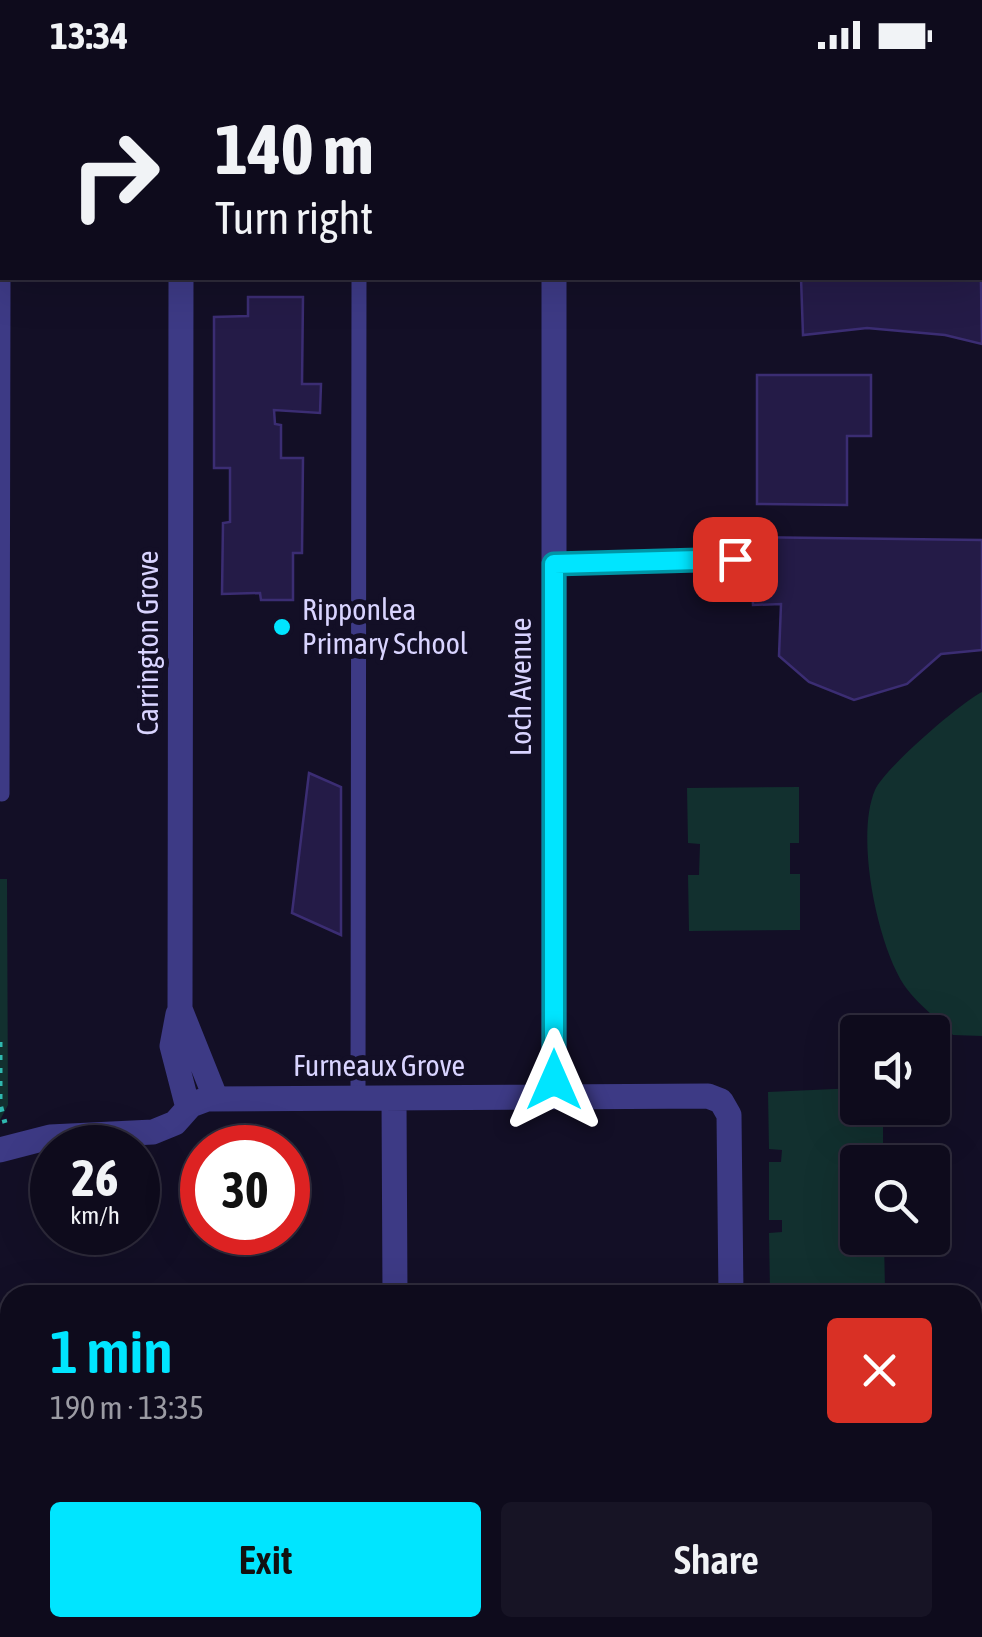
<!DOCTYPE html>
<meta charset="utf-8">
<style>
:root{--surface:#0e0b1c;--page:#171425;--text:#f1f3f6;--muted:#9b9ba3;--line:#2e2b3b;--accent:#00e5ff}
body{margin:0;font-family:"Asap Condensed",sans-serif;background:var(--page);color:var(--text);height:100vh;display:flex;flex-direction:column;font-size:38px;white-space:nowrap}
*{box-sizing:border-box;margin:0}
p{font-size:32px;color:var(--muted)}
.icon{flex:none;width:55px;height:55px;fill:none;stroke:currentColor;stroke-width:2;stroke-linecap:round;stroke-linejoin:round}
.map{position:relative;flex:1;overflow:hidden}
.details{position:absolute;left:0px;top:1215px;width:982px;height:352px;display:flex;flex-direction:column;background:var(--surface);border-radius:30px 30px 0 0;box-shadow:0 10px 40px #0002,0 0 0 2px var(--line)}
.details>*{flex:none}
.hud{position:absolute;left:0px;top:0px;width:982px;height:210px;box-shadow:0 10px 40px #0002,0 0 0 2px var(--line);background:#0e0b1c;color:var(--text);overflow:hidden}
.fabs{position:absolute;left:840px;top:945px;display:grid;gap:20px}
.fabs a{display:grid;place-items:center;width:110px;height:110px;border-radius:10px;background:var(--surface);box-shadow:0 10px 40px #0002,0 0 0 2px var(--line);font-size:50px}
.speed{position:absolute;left:30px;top:1055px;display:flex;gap:20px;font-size:50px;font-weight:700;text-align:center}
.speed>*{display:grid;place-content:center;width:130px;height:130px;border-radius:50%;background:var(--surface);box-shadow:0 10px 40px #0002,0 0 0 2px var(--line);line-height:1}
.speed small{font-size:25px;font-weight:400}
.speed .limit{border:15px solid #d22;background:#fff;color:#111}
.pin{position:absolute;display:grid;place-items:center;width:85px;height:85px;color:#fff;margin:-42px;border-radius:20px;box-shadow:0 5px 15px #0006}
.me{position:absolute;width:110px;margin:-55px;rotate:0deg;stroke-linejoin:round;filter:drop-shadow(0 0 8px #0008)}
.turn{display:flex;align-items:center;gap:35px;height:210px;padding:0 50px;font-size:45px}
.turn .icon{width:130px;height:130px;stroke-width:2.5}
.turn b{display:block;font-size:70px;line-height:85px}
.round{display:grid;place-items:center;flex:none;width:105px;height:105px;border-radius:10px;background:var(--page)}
.head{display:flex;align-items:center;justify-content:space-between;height:170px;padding:0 50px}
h1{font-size:60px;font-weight:600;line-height:75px;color:var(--accent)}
.action{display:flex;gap:20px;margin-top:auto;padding:20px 50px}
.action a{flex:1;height:115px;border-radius:10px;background:var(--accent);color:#111;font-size:40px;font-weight:600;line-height:115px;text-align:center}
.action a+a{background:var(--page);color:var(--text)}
.status{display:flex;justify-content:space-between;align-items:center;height:70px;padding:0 50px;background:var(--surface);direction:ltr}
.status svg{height:28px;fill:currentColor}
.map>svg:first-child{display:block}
</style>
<div class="status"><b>13:34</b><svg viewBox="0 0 49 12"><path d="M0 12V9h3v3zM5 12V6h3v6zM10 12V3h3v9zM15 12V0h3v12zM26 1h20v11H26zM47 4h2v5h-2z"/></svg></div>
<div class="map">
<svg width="982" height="1567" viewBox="0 0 982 1567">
<rect width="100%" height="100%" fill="#130f26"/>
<path fill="#12302f" d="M 982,622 L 982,966 L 953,965 C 938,949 916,933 904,915 C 877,874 855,766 875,720 C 884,699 960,633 982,622 Z
M 799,717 L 799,773 L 790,773 L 790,804 L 800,804 L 800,860 L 689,861 L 688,805 L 699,805 L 700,774 L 688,773 L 687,718 Z
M 0,809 L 7,809 L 8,1035 L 0,1050 Z
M 857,1018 L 858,1038 L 883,1038 L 883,1078 L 872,1078 L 871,1091 L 884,1092 L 858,1092 L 858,1168 L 884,1168 L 885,1220 L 783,1224 L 770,1221 L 769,1163 L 782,1162 L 782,1150 L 769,1150 L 769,1092 L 781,1092 L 782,1080 L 769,1079 L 768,1022 Z"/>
<path fill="#241b47" stroke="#3b2d73" stroke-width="2.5" d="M 980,154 L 982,274 L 945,265 L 867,258 L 803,265 L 801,208 L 980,208 Z
M 248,227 L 303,227 L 302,314 L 321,314 L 320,343 L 274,340 L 275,354 L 281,355 L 281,388 L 303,388 L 302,483 L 293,483 L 293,530 L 261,530 L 260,523 L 222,524 L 223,453 L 230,452 L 230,398 L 214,398 L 214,247 L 248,246 Z
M 757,305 L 871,305 L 871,366 L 847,366 L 847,435 L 757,434 Z
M 750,467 L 982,470 L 982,580 L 941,584 L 907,614 L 854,630 L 809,612 L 779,586 L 781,534 L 753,535 Z
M 309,703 L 341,717 L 341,865 L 292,843 Z
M 90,1558 L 296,1558 L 296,1567 L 90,1567 Z"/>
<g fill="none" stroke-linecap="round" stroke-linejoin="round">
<path stroke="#2fb8b0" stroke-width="5" stroke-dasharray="5 8" stroke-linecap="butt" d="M 0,972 L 0,1034 L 5,1053"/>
<path stroke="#3d3a85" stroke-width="15" d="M 3,2 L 3,0
M 359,2 L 359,0
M 553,495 L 735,489
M 2,724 L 3,208
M 358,1028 L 359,208"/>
<path stroke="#3d3a85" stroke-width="25" d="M 555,0 L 555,2
M 181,2 L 181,0
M 980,102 L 982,102
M 181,208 L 180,939 L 216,1029
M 554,208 L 554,1027
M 178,944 L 172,976 L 188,1038
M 394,1029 L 395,1225
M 0,1080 L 50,1067 L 153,1062 L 175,1053 L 191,1035 L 207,1029 L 708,1026 L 721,1031 L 729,1045 L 731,1225
M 972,1267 L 982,1267
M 397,1558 L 397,1567
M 592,1558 L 592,1567"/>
</g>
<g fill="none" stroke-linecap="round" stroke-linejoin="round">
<g stroke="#0095a6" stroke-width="25">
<path id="route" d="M 554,1010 L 554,494 L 735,489"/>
</g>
<use href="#route" stroke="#00e5ff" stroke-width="18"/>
</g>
<circle fill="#00e5ff" stroke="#130f26" stroke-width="4" cx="282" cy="557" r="10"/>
<g text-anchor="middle" stroke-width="10" stroke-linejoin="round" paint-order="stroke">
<g font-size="30" fill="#d9d4ff" stroke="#130f26" text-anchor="start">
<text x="302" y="550">Ripponlea<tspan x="302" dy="34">Primary School</tspan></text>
</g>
<g font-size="30" fill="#d9d4ff" stroke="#130f26">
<text transform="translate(148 573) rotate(-90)" y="10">Carrington Grove</text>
<text transform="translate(521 617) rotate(-90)" y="10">Loch Avenue</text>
<text x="379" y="1006">Furneaux Grove</text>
</g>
</g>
</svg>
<div class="fabs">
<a><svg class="icon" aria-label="sound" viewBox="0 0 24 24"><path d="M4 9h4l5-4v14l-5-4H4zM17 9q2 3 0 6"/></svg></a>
<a><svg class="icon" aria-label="search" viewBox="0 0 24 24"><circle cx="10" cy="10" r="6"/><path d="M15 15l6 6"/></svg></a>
</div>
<div class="speed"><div>26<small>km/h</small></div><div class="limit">30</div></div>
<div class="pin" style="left:735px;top:489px;background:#d93025"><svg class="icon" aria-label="arrive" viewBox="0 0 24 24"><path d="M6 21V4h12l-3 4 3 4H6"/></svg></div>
<svg class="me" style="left:554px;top:1010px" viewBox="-20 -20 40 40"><path d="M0-17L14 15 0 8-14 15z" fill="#00e5ff" stroke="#fff" stroke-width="4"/></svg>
<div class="hud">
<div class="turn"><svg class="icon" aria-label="right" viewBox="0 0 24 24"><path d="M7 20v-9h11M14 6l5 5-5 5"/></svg><div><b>140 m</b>Turn right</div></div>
</div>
<section class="details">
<div class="head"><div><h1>1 min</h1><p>190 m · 13:35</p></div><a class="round" style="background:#d93025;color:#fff"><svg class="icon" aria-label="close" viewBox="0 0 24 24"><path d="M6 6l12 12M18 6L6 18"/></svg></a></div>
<div class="action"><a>Exit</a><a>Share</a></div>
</section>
</div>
